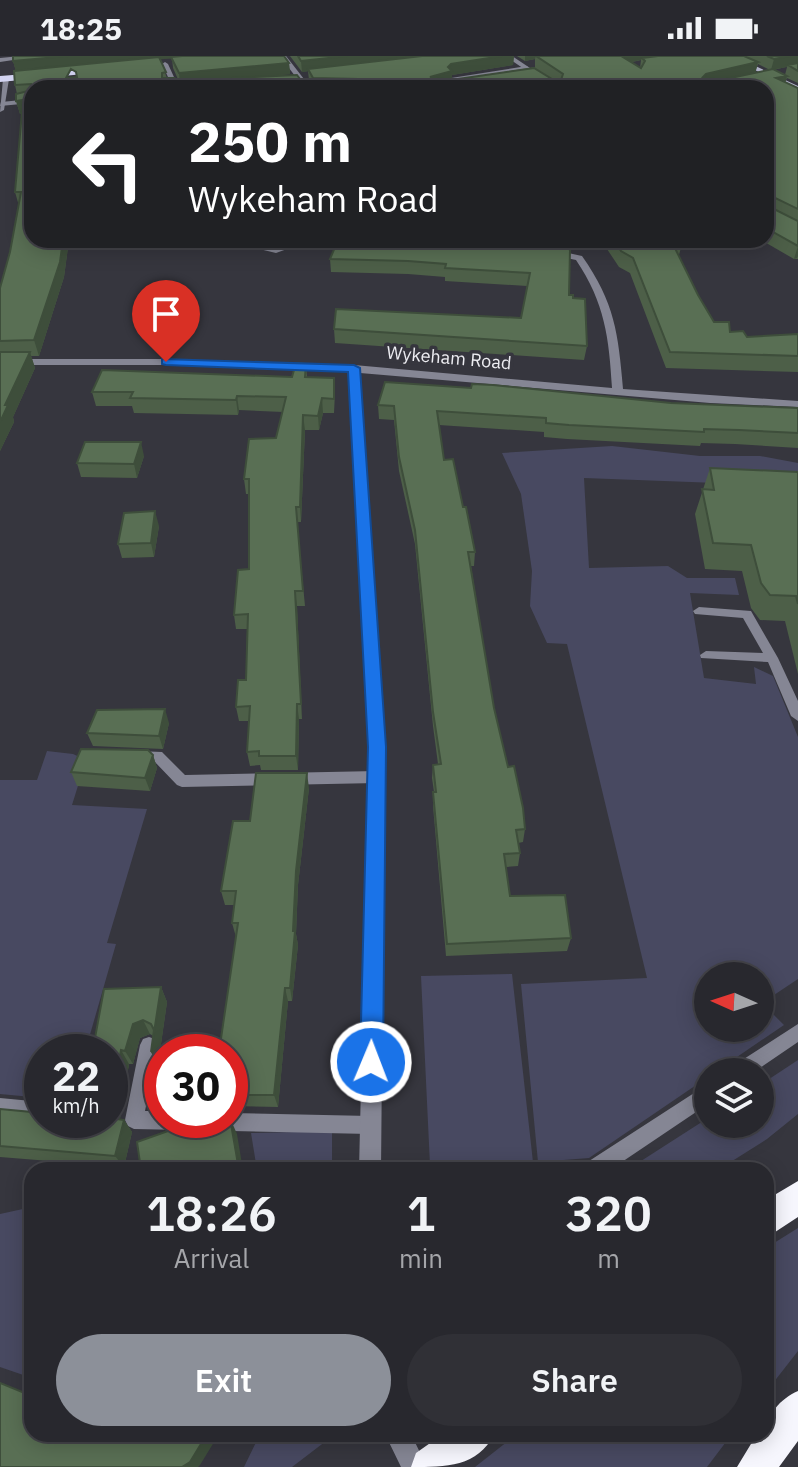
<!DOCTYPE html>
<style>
:root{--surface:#28282e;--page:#303036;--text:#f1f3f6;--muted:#a5a6aa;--line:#44444a;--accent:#8c9099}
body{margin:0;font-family:"IBM Plex Sans",sans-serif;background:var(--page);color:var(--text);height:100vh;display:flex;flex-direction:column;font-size:30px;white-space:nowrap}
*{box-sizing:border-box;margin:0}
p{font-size:26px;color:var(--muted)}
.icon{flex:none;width:44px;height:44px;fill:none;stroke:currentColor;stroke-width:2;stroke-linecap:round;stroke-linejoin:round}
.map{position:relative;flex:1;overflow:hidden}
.details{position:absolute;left:24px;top:1106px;width:750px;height:280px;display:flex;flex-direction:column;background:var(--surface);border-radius:24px;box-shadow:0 4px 20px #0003,0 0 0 2px var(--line)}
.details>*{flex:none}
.hud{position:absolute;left:24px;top:24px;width:750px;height:168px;border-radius:24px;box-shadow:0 4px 20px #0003,0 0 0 2px var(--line);background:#202124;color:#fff;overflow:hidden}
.needle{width:52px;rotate:273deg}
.controls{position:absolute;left:694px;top:906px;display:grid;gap:16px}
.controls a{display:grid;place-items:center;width:80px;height:80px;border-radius:50%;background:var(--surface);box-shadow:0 4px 20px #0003,0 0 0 2px var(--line);font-size:40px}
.speed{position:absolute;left:24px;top:978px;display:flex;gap:16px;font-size:40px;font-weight:700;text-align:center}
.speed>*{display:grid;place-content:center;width:104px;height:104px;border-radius:50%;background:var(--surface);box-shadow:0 4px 20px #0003,0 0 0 2px var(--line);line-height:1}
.speed small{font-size:20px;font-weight:400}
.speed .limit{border:12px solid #d22;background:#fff;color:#111}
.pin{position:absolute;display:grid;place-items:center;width:68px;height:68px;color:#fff;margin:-82px -34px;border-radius:50% 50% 50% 0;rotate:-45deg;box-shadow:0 0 8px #0007}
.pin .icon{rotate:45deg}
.me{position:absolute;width:88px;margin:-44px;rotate:1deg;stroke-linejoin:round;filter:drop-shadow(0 0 6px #0008)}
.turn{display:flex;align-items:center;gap:28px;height:168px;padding:0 32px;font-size:36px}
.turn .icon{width:104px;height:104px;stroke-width:2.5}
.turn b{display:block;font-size:56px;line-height:68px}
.eta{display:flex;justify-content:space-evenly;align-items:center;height:136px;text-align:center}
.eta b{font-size:48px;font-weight:600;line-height:56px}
.action{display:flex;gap:16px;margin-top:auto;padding:16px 32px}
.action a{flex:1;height:92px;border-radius:48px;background:var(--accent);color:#fff;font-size:32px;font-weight:600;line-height:92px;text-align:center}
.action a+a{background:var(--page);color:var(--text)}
.status{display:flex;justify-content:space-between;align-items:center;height:56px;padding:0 40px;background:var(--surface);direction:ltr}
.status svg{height:22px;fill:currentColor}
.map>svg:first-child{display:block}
</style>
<div class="status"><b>18:25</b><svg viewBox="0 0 49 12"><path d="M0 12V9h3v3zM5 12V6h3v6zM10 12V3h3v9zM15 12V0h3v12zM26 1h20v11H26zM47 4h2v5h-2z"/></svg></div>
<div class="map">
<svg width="798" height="1411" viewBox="0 0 798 1411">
<rect width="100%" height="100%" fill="#36363e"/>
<path fill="#484961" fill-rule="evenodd" d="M 612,390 L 700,400 L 760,400 L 798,407 L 798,430 L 584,422 L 589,512 L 668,510 L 687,522 L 735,522 L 739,539 L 690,537 L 704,622 L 756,628 L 754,611 L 773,620 L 798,681 L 798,923 L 762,947 L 784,969 L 715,1016 L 708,1016 L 708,1021 L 589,1102 L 538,1106 L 521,928 L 647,922 L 567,588 L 547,587 L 530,550 L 532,515 L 521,438 L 502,397 ZM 708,920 L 760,920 L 760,972 L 708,972 Z
M 47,695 L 73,698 L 86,704 L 72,749 L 147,753 L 107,887 L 116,888 L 85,996 L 42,996 L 42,1042 L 0,1038 L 0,724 L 37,724 Z
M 512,918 L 533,1106 L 430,1109 L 421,920 Z
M 798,1004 L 798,1058 L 767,1083 L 718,1114 L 627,1114 L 708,1062 L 708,1068 L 760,1068 L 760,1029 Z
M 332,1075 L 332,1114 L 257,1114 L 251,1077 Z
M 32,1151 L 32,1322 L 0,1311 L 0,1158 Z
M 798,1172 L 798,1295 L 766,1336 L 766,1192 Z
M 260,1378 L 330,1378 L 330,1382 L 292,1411 L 244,1411 Z
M 517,1378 L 732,1378 L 707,1411 L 475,1411 Z"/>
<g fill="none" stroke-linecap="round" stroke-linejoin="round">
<path fill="#858694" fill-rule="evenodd" d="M 21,0 L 40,0 L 0,6 L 0,2 Z
M 527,10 L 529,13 L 454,24 L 451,22 Z
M 242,23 L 249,27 L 249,29 L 241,27 L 166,32 Z
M 32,43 L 32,47 L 0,50 L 1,46 Z
M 699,551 L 751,555 L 778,602 L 798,645 L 798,665 L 791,660 L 768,606 L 701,602 L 700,599 L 706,595 L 763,597 L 743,562 L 695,558 L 693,555 Z
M 137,695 L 162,696 L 185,719 L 377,715 L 382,717 L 384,721 L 382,725 L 377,727 L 182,731 L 177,729 L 154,705 L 132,704 L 130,700 L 132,696 Z
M 798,968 L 798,986 L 754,1016 L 730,1016 L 733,1010 Z
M 149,981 L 155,983 L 158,989 L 145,1055 L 162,1055 L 162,1064 L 230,1064 L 230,1057 L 370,1060 L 376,1063 L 379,1069 L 376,1075 L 370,1078 L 134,1073 L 128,1070 L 125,1064 L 140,989 L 143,983 Z
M 708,1028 L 708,1048 L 610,1114 L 584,1114 L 586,1107 Z
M 0,1042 L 42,1046 L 42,1064 L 0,1060 Z"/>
<path fill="#858694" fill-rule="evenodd" d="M 280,0 L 286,0 L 311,32 L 304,32 Z
M 505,0 L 512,0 L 560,32 L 552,32 Z
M 165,6 L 168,8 L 179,32 L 173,32 L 162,8 Z
M 6,21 L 9,23 L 4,54 L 0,56 L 3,23 Z
M 252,184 L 260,184 L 262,188 C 274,191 281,192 290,184 L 312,184 L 276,197 L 255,192 Z
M 550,193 L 582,200 C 615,247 618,277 623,333 L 798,345 L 798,351 L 710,347 L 360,317 L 385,691 L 381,1114 L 359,1114 L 369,691 L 349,316 L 166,309 L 0,309 L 0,303 L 166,303 L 354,309 L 612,332 C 609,282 605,247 576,204 L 547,198 L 547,194 Z
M 385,1378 L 411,1378 L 427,1411 L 401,1411 Z"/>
<path fill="#b1b2c9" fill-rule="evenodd" d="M 726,0 L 734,0 L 798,30 L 798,35 Z"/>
<path fill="#d3d4f2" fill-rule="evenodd" d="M 102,12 L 105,16 L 0,26 L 0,20 Z"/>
<path fill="#f6f6fd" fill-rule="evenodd" d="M 798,1125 L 798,1161 L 766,1182 L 766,1144 Z
M 798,1335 L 798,1385 L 779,1411 L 737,1411 L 757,1378 L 766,1378 C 766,1359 780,1343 798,1335 Z
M 443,1378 L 494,1378 C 478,1411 446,1411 411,1411 L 416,1397 Z"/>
</g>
<path fill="#4d5f48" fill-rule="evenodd" d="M 284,0 L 289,7 L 290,18 L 180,28 L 173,12 L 172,2 L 160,3 L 167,22 L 174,22 L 175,32 L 32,32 L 32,184 L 69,184 L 64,221 L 39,300 L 31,300 L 35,312 L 13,361 L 14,366 L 0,395 L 0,232 L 10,196 L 19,150 L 15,136 L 22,58 L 20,58 L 16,45 L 17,38 L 15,29 L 16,15 L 13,5 ZM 71,13 L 76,16 L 77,21 L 66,22 Z
M 290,0 L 514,0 L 513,9 L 452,19 L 452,24 L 535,11 L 535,3 L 525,5 L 517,0 L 651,0 L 651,1 L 658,0 L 798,0 L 798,27 L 787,22 L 785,26 L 798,32 L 798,203 L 794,203 L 761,184 L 766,184 L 766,32 L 313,32 L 309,24 L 308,15 L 302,16 ZM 641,4 L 640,12 L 631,6 L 637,5 ZM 758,8 L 770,14 L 755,17 ZM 786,11 L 787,11 L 785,19 L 773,14 Z
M 338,184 L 528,184 L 527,188 L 540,189 L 540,184 L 570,184 L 569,239 L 573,242 L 587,290 L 584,304 L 335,287 L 334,273 L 521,262 L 527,230 L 445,225 L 445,221 L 408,218 L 331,216 L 330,203 Z
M 601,184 L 683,184 L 679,199 L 678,199 L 698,239 L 714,266 L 730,276 L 747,281 L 798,278 L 798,316 L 666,312 L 630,217 L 619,211 Z
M 306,308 L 307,321 L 335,337 L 334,357 L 323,357 L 319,374 L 305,374 L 301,466 L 297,466 L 305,550 L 297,550 L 302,663 L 299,663 L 298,714 L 261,714 L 260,709 L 250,710 L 247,696 L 249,665 L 239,665 L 236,651 L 246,624 L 247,573 L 236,573 L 234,559 L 249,513 L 249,438 L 246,438 L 244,423 L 276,382 L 283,356 L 239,354 L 238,359 L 134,357 L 132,350 L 96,350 L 92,336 L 292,321 Z
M 671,347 L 798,352 L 798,392 L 735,388 L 701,387 L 700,390 L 567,383 L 544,381 L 544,376 L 439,369 L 444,404 L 463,451 L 475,496 L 474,510 L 471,510 L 494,652 L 508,711 L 525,773 L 523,786 L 518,787 L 520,797 L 518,810 L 506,811 L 510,840 L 571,882 L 567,895 L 446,900 L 433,750 L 434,736 L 432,722 L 433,709 L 438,708 L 433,670 L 415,488 L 399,415 L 394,364 L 379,363 L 378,349 Z
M 144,400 L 137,422 L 81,421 L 77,407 Z
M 710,412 L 798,416 L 798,618 L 785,565 L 760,564 L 751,552 L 742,515 L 705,513 L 695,458 Z
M 159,470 L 154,501 L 122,502 L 118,488 Z
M 169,667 L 163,693 L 93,690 L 87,677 Z
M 153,699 L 157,712 L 150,735 L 77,730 L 71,716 Z
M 309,732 L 298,829 L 296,878 L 298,889 L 292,945 L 288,945 L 278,1051 L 232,1050 L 230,1054 L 230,996 L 236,881 L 232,867 L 234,849 L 225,849 L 221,835 L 250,765 Z
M 161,931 L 167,946 L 158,1009 L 151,996 L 153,980 L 150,978 L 140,982 L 133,1008 L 129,1008 L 120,1063 L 124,1064 L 132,1076 L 124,1111 L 0,1101 L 0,1053 L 110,1064 L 95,982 Z"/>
<path fill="#3e4e3b" d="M 68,0 L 199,0 L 16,16 L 13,5 Z
M 347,0 L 416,0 L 410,4 L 302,16 L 301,5 Z
M 502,0 L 514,0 L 513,9 L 452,19 L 452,26 L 430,21 L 448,11 L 451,8 Z
M 525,0 L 547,0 L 536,0 L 535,3 L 525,5 Z
M 621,0 L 651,0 L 651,2 L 642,2 L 641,4 L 621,8 Z
M 790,0 L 798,0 L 798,9 L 788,9 L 787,11 L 771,14 L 774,3 Z
M 758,6 L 755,18 L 701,32 L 703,21 L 706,18 Z
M 289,7 L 290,18 L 180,28 L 179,17 Z
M 787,20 L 784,32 L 776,22 Z
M 174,22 L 175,32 L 168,32 Z
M 300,23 L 301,32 L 260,32 L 263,26 Z
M 23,44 L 26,57 L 20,58 L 16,45 Z
M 63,184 L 69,184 L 64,221 L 39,300 L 34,284 Z
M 798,190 L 798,200 L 797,202 L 794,203 Z
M 30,296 L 35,312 L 13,361 L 14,366 L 0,395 L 0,366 L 5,349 Z
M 237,340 L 239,354 L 238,359 L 236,344 Z
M 322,342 L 323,357 L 319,374 L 318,360 Z
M 303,359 L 305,374 L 301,466 L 300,451 Z
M 141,386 L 144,400 L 137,422 L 134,408 Z
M 155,455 L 159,470 L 154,501 L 151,487 Z
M 295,535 L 297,550 L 302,663 L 301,648 Z
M 297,648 L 299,663 L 298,714 L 296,700 Z
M 165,653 L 169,667 L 163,693 L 159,680 Z
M 153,699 L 157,712 L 150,735 L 145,722 Z
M 307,717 L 309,732 L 298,829 L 296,878 L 298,889 L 292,945 L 290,932 L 296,815 Z
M 161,931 L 167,946 L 158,1009 L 151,996 Z
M 285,932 L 288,945 L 278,1051 L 274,1039 Z
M 143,964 L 150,978 L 140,982 L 133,1008 L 125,995 L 133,968 Z
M 121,994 L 129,1008 L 118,1075 L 110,1063 L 110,1059 Z
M 230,1062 L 237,1078 L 243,1114 L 239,1114 Z
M 124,1064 L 132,1076 L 124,1111 L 115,1100 Z
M 207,1378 L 219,1378 L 200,1409 L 198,1411 L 182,1411 Z"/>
<path fill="#596f54" stroke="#3e4e3b" stroke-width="2" fill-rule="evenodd" d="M 13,0 L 68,0 L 13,5 Z
M 182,0 L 284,0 L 289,7 L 179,17 L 171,1 Z
M 298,0 L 347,0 L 301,5 Z
M 422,0 L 502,0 L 451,8 L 448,11 L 452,15 L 430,21 L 451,24 L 534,12 L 552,23 L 561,24 L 563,18 L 536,0 L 621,0 L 641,12 L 645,5 L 642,2 L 658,0 L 744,0 L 758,6 L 706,18 L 703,21 L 721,24 L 773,13 L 787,20 L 776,22 L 798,32 L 798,153 L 767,138 L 768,150 L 798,165 L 798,190 L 766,172 L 766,32 L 354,32 L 357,23 L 313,22 L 308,13 Z
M 767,0 L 790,0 L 774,3 Z
M 159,1 L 166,16 L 162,17 L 162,22 L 174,22 L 168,32 L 32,32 L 32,184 L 63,184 L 60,206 L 34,284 L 0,285 L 0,232 L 10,196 L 21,136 L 15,136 L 23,44 L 16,45 L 16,38 L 32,34 L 31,28 L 15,29 L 14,15 ZM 71,13 L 76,16 L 77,21 L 66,22 Z
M 798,7 L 798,15 L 788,9 Z
M 297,19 L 300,23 L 263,26 L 260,32 L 227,32 L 232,22 Z
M 338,184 L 458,184 L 566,190 L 570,194 L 569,239 L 573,239 L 573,242 L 585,243 L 587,290 L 334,273 L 336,253 L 521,262 L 530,217 L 445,212 L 446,208 L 408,205 L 330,203 Z
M 614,184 L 671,184 L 698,239 L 714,266 L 729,266 L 730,276 L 743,275 L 747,281 L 798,278 L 798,300 L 670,296 L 633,202 L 621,195 Z
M 0,296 L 30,296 L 5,349 L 8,349 L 0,366 Z
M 296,307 L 306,308 L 305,321 L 334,322 L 334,343 L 322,342 L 318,360 L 303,359 L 300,451 L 296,451 L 303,535 L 295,535 L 301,648 L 297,648 L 296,700 L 259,700 L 259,695 L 247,696 L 250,650 L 236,651 L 238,624 L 246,624 L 248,558 L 234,559 L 238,514 L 249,513 L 249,423 L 244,423 L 249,383 L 276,382 L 286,341 L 237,340 L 236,344 L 130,342 L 133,336 L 92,336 L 102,314 L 292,321 Z
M 385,326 L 471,332 L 472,328 L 493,329 L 671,347 L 798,352 L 798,377 L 739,374 L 704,373 L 704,376 L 569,369 L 546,367 L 546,362 L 437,355 L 444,404 L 453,403 L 463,451 L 466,451 L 475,496 L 468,496 L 494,652 L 508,711 L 514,710 L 523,752 L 525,773 L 516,774 L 520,797 L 504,798 L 510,840 L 565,839 L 571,882 L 447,888 L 433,736 L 436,736 L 433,709 L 441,708 L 433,656 L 415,474 L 399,401 L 394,350 L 378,349 Z
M 85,386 L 141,386 L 134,408 L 77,407 Z
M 710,412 L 798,416 L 798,548 L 796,540 L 770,539 L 761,527 L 751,489 L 713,487 L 702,433 L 714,434 Z
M 155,455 L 151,487 L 118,488 L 124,457 Z
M 165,653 L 159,680 L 87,677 L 97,654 Z
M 81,693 L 148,694 L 153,699 L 145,722 L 71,716 Z
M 256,717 L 307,717 L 296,815 L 293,875 L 295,875 L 290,932 L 285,932 L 274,1039 L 230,1039 L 230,996 L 219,996 L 238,867 L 232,867 L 236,835 L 221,835 L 233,765 L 250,765 Z
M 161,931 L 151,996 L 154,974 L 151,968 L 143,964 L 133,968 L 125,995 L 121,994 L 110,1059 L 110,996 L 76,996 L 78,982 L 95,982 L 104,933 Z
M 0,1053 L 42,1057 L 42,1064 L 110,1064 L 110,1062 L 124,1064 L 115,1100 L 0,1090 Z
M 230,1062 L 239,1114 L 141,1114 L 137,1086 L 199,1064 L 230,1064 Z
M 0,1327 L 32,1340 L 32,1378 L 207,1378 L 190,1406 L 182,1411 L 0,1411 Z"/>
<path fill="#1a73e8" stroke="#114b97" stroke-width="2" d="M 162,303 L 354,309 L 360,312 L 386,691 L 383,1006 L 379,1014 L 371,1017 L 363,1014 L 360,1006 L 368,691 L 348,316 L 166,309 L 162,308 Z"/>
<g text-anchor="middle" stroke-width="7" stroke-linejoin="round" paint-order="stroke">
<g font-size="18" fill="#ededf2" stroke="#36363e">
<text transform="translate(449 302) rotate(5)" y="6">Wykeham Road</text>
</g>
</g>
</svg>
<div class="controls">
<a><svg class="needle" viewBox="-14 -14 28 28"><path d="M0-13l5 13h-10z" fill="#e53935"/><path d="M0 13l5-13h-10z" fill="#a5a6aa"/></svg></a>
<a><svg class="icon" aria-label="layers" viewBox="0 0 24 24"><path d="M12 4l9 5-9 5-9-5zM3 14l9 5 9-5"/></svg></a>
</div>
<div class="speed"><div>22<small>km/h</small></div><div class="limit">30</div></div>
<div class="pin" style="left:166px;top:306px;background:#d93025"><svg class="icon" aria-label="arrive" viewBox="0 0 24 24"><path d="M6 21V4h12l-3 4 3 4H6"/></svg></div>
<svg class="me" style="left:371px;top:1006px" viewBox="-20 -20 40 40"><circle r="17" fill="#1a73e8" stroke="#fff" stroke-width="3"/><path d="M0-11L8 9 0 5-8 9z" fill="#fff"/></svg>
<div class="hud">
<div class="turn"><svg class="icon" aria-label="left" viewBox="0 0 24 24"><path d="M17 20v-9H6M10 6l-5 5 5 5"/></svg><div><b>250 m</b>Wykeham Road</div></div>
</div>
<section class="details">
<div class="eta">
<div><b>18:26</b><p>Arrival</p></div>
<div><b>1</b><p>min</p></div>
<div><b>320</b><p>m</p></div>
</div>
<div class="action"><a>Exit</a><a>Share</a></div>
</section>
</div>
